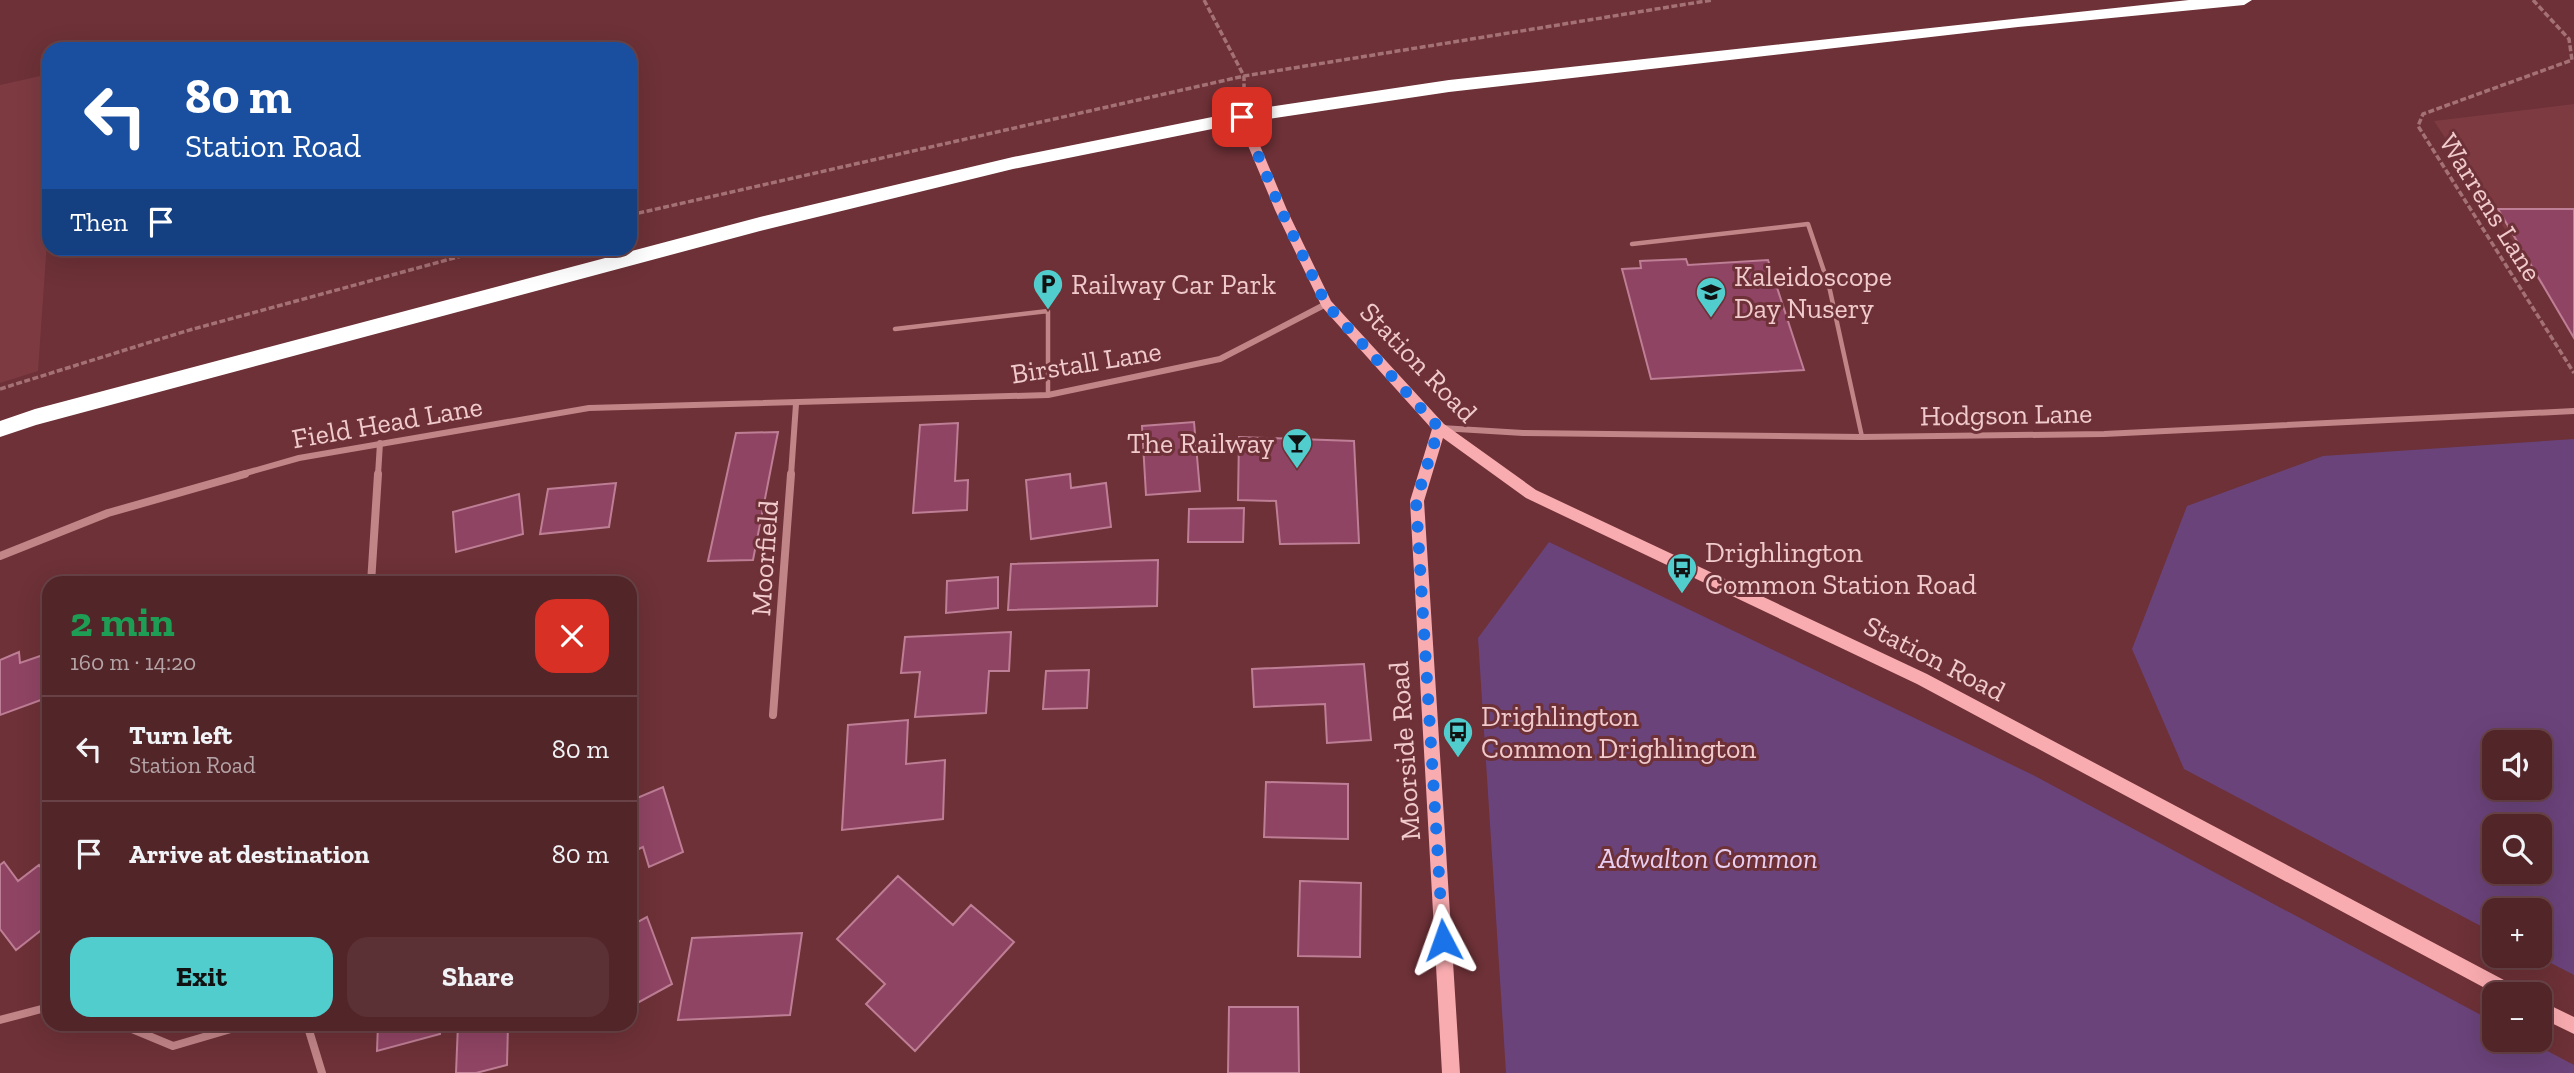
<!DOCTYPE html>
<meta charset="utf-8">
<style>
:root{--surface:#522529;--page:#5c3135;--text:#f1f3f6;--muted:#b5a5a8;--line:#684246;--accent:#52cdce}
body{margin:0;font-family:"Zilla Slab",serif;background:var(--page);color:var(--text);height:100vh;display:flex;flex-direction:column;font-size:26px;white-space:nowrap}
*{box-sizing:border-box;margin:0}
p{font-size:23px;color:var(--muted)}
.icon{flex:none;width:38px;height:38px;fill:none;stroke:currentColor;stroke-width:2;stroke-linecap:round;stroke-linejoin:round}
.map{position:relative;flex:1;overflow:hidden}
.drawer{position:absolute;left:42px;top:576px;width:595px;height:455px;display:flex;flex-direction:column;background:var(--surface);border-radius:21px;box-shadow:0 7px 28px #0002,0 0 0 2px var(--line)}
.drawer>*{flex:none}
.banner{position:absolute;left:42px;top:42px;width:595px;height:214px;border-radius:21px;box-shadow:0 7px 28px #0002,0 0 0 2px var(--line);background:#1a4fa0;color:#fff;overflow:hidden}
.controls{position:absolute;left:2482px;top:730px;display:grid;gap:14px}
.controls a{display:grid;place-items:center;width:70px;height:70px;border-radius:14px;background:var(--surface);box-shadow:0 7px 28px #0002,0 0 0 2px var(--line);font-size:35px}
.pin{position:absolute;display:grid;place-items:center;width:60px;height:60px;color:#fff;margin:-30px;border-radius:14px;box-shadow:0 4px 10px #0006}
.me{position:absolute;width:77px;margin:-38px;rotate:356deg;stroke-linejoin:round;filter:drop-shadow(0 0 5px #0008)}
.turn{display:flex;align-items:center;gap:24px;height:147px;padding:0 28px;font-size:32px}
.turn .icon{width:91px;height:91px;stroke-width:2.5}
.turn b{display:block;font-size:49px;line-height:60px}
.then{display:flex;align-items:center;height:66px;padding:0 28px;background:#0003;gap:14px;font-size:26px}
.round{display:grid;place-items:center;flex:none;width:74px;height:74px;border-radius:21px;background:var(--page)}
.summary{display:flex;align-items:center;justify-content:space-between;height:119px;padding:0 28px}
h1{font-size:42px;font-weight:700;line-height:52px;color:#1e9e55}
.primary-button{display:flex;gap:14px;margin-top:auto;padding:14px 28px}
.primary-button a{flex:1;height:80px;border-radius:21px;background:var(--accent);color:#111;font-size:28px;font-weight:700;line-height:80px;text-align:center}
.primary-button a+a{background:var(--page);color:var(--text)}
ul{padding:0;list-style:none}
li{display:flex;align-items:center;gap:21px;height:105px;padding:0 28px;border-top:2px solid var(--line)}
li div{flex:1}
li b{display:block;font-size:26px}
li em{font-style:normal}
.map>svg:first-child{display:block}
</style>
<div class="map">
<svg width="2574" height="1073" viewBox="0 0 2574 1073">
<rect width="100%" height="100%" fill="#6d3137"/>
<path fill="#7d3a41" d="M 49,74 L 49,213 L 38,371 L 0,383 L 0,85 Z
M 2574,104 L 2574,335 L 2434,121 Z"/>
<path fill="#6a437a" fill-rule="evenodd" d="M 2574,439 L 2574,975 L 2537,956 L 2539,956 L 2539,910 L 2494,910 L 2494,933 L 2184,769 L 2132,649 L 2187,506 L 2323,456 ZM 2494,742 L 2539,742 L 2539,788 L 2494,788 ZM 2494,826 L 2539,826 L 2539,872 L 2494,872 Z
M 1549,542 L 2033,775 L 2494,1022 L 2494,1040 L 2527,1040 L 2574,1065 L 2574,1073 L 1506,1073 L 1478,638 Z"/>
<path fill="#8f4463" stroke="#be7e95" stroke-width="2" d="M 2498,209 L 2574,209 L 2574,338 Z
M 1686,259 L 1688,265 L 1768,260 L 1804,370 L 1651,379 L 1622,269 L 1641,268 L 1640,261 Z
M 1194,422 L 1200,491 L 1146,495 L 1142,426 Z
M 958,423 L 955,481 L 968,480 L 967,510 L 913,513 L 920,425 Z
M 778,432 L 753,560 L 708,561 L 736,433 Z
M 1239,437 L 1354,441 L 1359,543 L 1280,544 L 1276,501 L 1238,500 Z
M 1070,474 L 1071,488 L 1106,483 L 1111,527 L 1031,539 L 1026,480 Z
M 616,483 L 609,527 L 540,534 L 548,489 Z
M 519,494 L 523,534 L 456,552 L 453,512 Z
M 1244,508 L 1243,542 L 1188,542 L 1189,509 Z
M 1158,560 L 1157,606 L 1008,610 L 1011,564 Z
M 998,577 L 998,608 L 946,613 L 947,581 Z
M 1011,632 L 1009,671 L 989,671 L 986,713 L 915,717 L 920,672 L 901,673 L 905,637 Z
M 19,652 L 20,663 L 49,653 L 49,697 L 0,715 L 0,660 Z
M 1364,664 L 1371,740 L 1327,743 L 1325,704 L 1254,707 L 1252,669 Z
M 1089,670 L 1087,708 L 1043,709 L 1046,671 Z
M 908,720 L 906,764 L 945,760 L 943,819 L 842,830 L 848,725 Z
M 1266,782 L 1348,784 L 1348,839 L 1264,837 Z
M 663,787 L 683,852 L 649,867 L 643,847 L 630,853 L 630,801 Z
M 4,862 L 18,881 L 39,865 L 49,877 L 49,924 L 16,950 L 0,929 L 0,865 Z
M 898,876 L 953,925 L 971,905 L 1014,942 L 915,1051 L 866,1004 L 885,984 L 837,939 Z
M 1300,881 L 1361,883 L 1360,957 L 1298,956 Z
M 647,917 L 672,984 L 630,1007 L 630,926 Z
M 802,933 L 790,1015 L 678,1020 L 692,938 Z
M 1229,1007 L 1298,1007 L 1299,1073 L 1228,1073 Z
M 378,1024 L 440,1024 L 440,1034 L 377,1051 Z
M 458,1024 L 508,1024 L 507,1065 L 476,1073 L 456,1073 Z"/>
<g fill="none" stroke-linecap="round" stroke-linejoin="round">
<path stroke="#a47175" stroke-width="3.5" stroke-dasharray="6 2.5" stroke-linecap="butt" d="M 1204,0 L 1244,76 L 1244,88
M 2533,0 L 2569,39 L 2572,60 L 2423,114 L 2418,126 L 2574,373
M 630,215 L 1244,76 L 1712,0
M 0,389 L 186,331 L 491,248"/>
<path stroke="#c18487" stroke-width="4.5" d="M 1632,244 L 1808,224 L 1829,286 L 1862,437
M 895,329 L 1048,311 L 1048,395"/>
<path stroke="#c18487" stroke-width="6" d="M 1441,428 L 1523,433 L 1862,437 L 2104,434 L 2574,411
M 239,475 L 299,458 L 589,408 L 1048,395 L 1220,359 L 1326,304
M 378,475 L 380,443
M 791,475 L 796,404"/>
<path stroke="#c18487" stroke-width="8" d="M 0,556 L 108,513 L 245,474
M 371,583 L 378,474
M 773,715 L 791,474
M 0,1020 L 49,1007
M 120,1024 L 173,1046 L 248,1024
M 307,1024 L 322,1073"/>
<path fill="#f9acb0" fill-rule="evenodd" d="M 1242,113 L 1248,117 L 1287,210 L 1331,301 L 1444,424 L 1536,490 L 1927,674 L 2519,988 L 2521,994 L 2496,994 L 1917,684 L 1526,498 L 1443,438 L 1424,501 L 1460,1073 L 1442,1073 L 1410,501 L 1432,429 L 1322,307 L 1275,210 L 1236,117 Z
M 2539,1000 L 2574,1017 L 2574,1034 L 2539,1017 Z"/>
<path fill="#fff" fill-rule="evenodd" d="M 2189,0 L 2252,0 L 2244,5 L 2018,27 L 1449,92 L 1242,123 L 1013,169 L 760,231 L 36,425 L 0,437 L 0,421 L 35,409 L 760,217 L 1013,157 L 1242,111 L 1449,80 Z"/>
</g>
<g fill="none" stroke-linecap="round" stroke-linejoin="round">
<path stroke="#1a73e8" stroke-width="12" stroke-dasharray="0 21.6" d="M 1242,117 L 1281,210 L 1326,304 L 1439,428 L 1416,501 L 1443,940"/>
</g>
<defs>
<g id="parking-pin" transform="scale(1.575)"><path d="M0 17L-7.5 6A9.5 9.5 0 1 1 7.5 6Z" fill="#52cdce" stroke="#6d3137"/><path d="M-3.5-5.5H1a3.5 3.5 0 0 1 0 7H-1V5.5H-3.5ZM-1-3.4V-.6H.8a1.4 1.4 0 0 0 0-2.8Z" fill="#111"/></g>
<g id="school-pin" transform="scale(1.575)"><path d="M0 17L-7.5 6A9.5 9.5 0 1 1 7.5 6Z" fill="#52cdce" stroke="#6d3137"/><path d="M0-5L7-2L0 1L-7-2ZM-4 1L0 2.5L4 1V4Q0 6-4 4Z" fill="#111"/></g>
<g id="bar-pin" transform="scale(1.575)"><path d="M0 17L-7.5 6A9.5 9.5 0 1 1 7.5 6Z" fill="#52cdce" stroke="#6d3137"/><path d="M-6-5H6L.8 .8V4.5H3.5V6h-7V4.5H-.8V.8Z" fill="#111"/></g>
<g id="bus-pin" transform="scale(1.575)"><path d="M0 17L-7.5 6A9.5 9.5 0 1 1 7.5 6Z" fill="#52cdce" stroke="#6d3137"/><path d="M-5-6H5V4H4V6H2V4H-2V6H-4V4H-5ZM-3.5-4V0h7V-4ZM-3.5 1.2v1.5H-2V1.2ZM2 1.2v1.5H3.5V1.2Z" fill="#111"/></g>
</defs>
<g fill-rule="evenodd">
<use href="#parking-pin" x="1048" y="284"/>
<use href="#school-pin" x="1711" y="292"/>
<use href="#bar-pin" x="1297" y="443"/>
<use href="#bus-pin" x="1682" y="568"/>
<use href="#bus-pin" x="1458" y="732"/>
</g>
<g text-anchor="middle" stroke-width="6" stroke-linejoin="round" paint-order="stroke">
<g font-size="28" fill="#f0cacc" stroke="#6d3137">
<text transform="translate(2491 207) rotate(58)" y="10">Warrens Lane</text>
<text transform="translate(1086 362) rotate(-9)" y="10">Birstall Lane</text>
<text transform="translate(1419 362) rotate(46)" y="10">Station Road</text>
<text transform="translate(2006 414) rotate(-1)" y="10">Hodgson Lane</text>
<text transform="translate(387 422) rotate(-10)" y="10">Field Head Lane</text>
<text transform="translate(764 558) rotate(-86)" y="10">Moorfield</text>
<text transform="translate(1935 658) rotate(27)" y="10">Station Road</text>
<text transform="translate(1404 751) rotate(-94)" y="10">Moorside Road</text>
</g>
<g font-size="28" fill="#f0cacc" stroke="#6d3137" text-anchor="start">
<text x="1734" y="286">Kaleidoscope<tspan x="1734" dy="32">Day Nusery</tspan></text>
<text x="1071" y="294">Railway Car Park</text>
<text x="1274" y="453" text-anchor="end">The Railway</text>
<text x="1705" y="562">Drighlington<tspan x="1705" dy="32">Common Station Road</tspan></text>
<text x="1481" y="726">Drighlington<tspan x="1481" dy="32">Common Drighlington</tspan></text>
</g>
<g font-size="28" font-style="italic" fill="#e9d0f3" stroke="#6d3137">
<text x="1708" y="868">Adwalton Common</text>
</g>
</g>
</svg>
<div class="controls">
<a><svg class="icon" aria-label="sound" viewBox="0 0 24 24"><path d="M4 9h4l5-4v14l-5-4H4zM17 9q2 3 0 6"/></svg></a>
<a><svg class="icon" aria-label="search" viewBox="0 0 24 24"><circle cx="10" cy="10" r="6"/><path d="M15 15l6 6"/></svg></a>
<a>+</a>
<a>−</a>
</div>
<div class="pin" style="left:1242px;top:117px;background:#d93025"><svg class="icon" aria-label="arrive" viewBox="0 0 24 24"><path d="M6 21V4h12l-3 4 3 4H6"/></svg></div>
<svg class="me" style="left:1443px;top:940px" viewBox="-20 -20 40 40"><path d="M0-17L14 15 0 8-14 15z" fill="#1a73e8" stroke="#fff" stroke-width="4"/></svg>
<div class="banner">
<div class="turn"><svg class="icon" aria-label="left" viewBox="0 0 24 24"><path d="M17 20v-9H6M10 6l-5 5 5 5"/></svg><div><b>80 m</b>Station Road</div></div>
<div class="then">Then<svg class="icon" aria-label="arrive" viewBox="0 0 24 24"><path d="M6 21V4h12l-3 4 3 4H6"/></svg></div>
</div>
<section class="drawer">
<div class="summary"><div><h1>2 min</h1><p>160 m · 14:20</p></div><a class="round" style="background:#d93025;color:#fff"><svg class="icon" aria-label="close" viewBox="0 0 24 24"><path d="M6 6l12 12M18 6L6 18"/></svg></a></div>
<ul>
<li><svg class="icon" aria-label="left" viewBox="0 0 24 24"><path d="M17 20v-9H6M10 6l-5 5 5 5"/></svg><div><b>Turn left</b><p>Station Road</p></div><em>80 m</em></li>
<li><svg class="icon" aria-label="arrive" viewBox="0 0 24 24"><path d="M6 21V4h12l-3 4 3 4H6"/></svg><div><b>Arrive at destination</b></div><em>80 m</em></li>
</ul>
<div class="primary-button"><a>Exit</a><a>Share</a></div>
</section>
</div>
